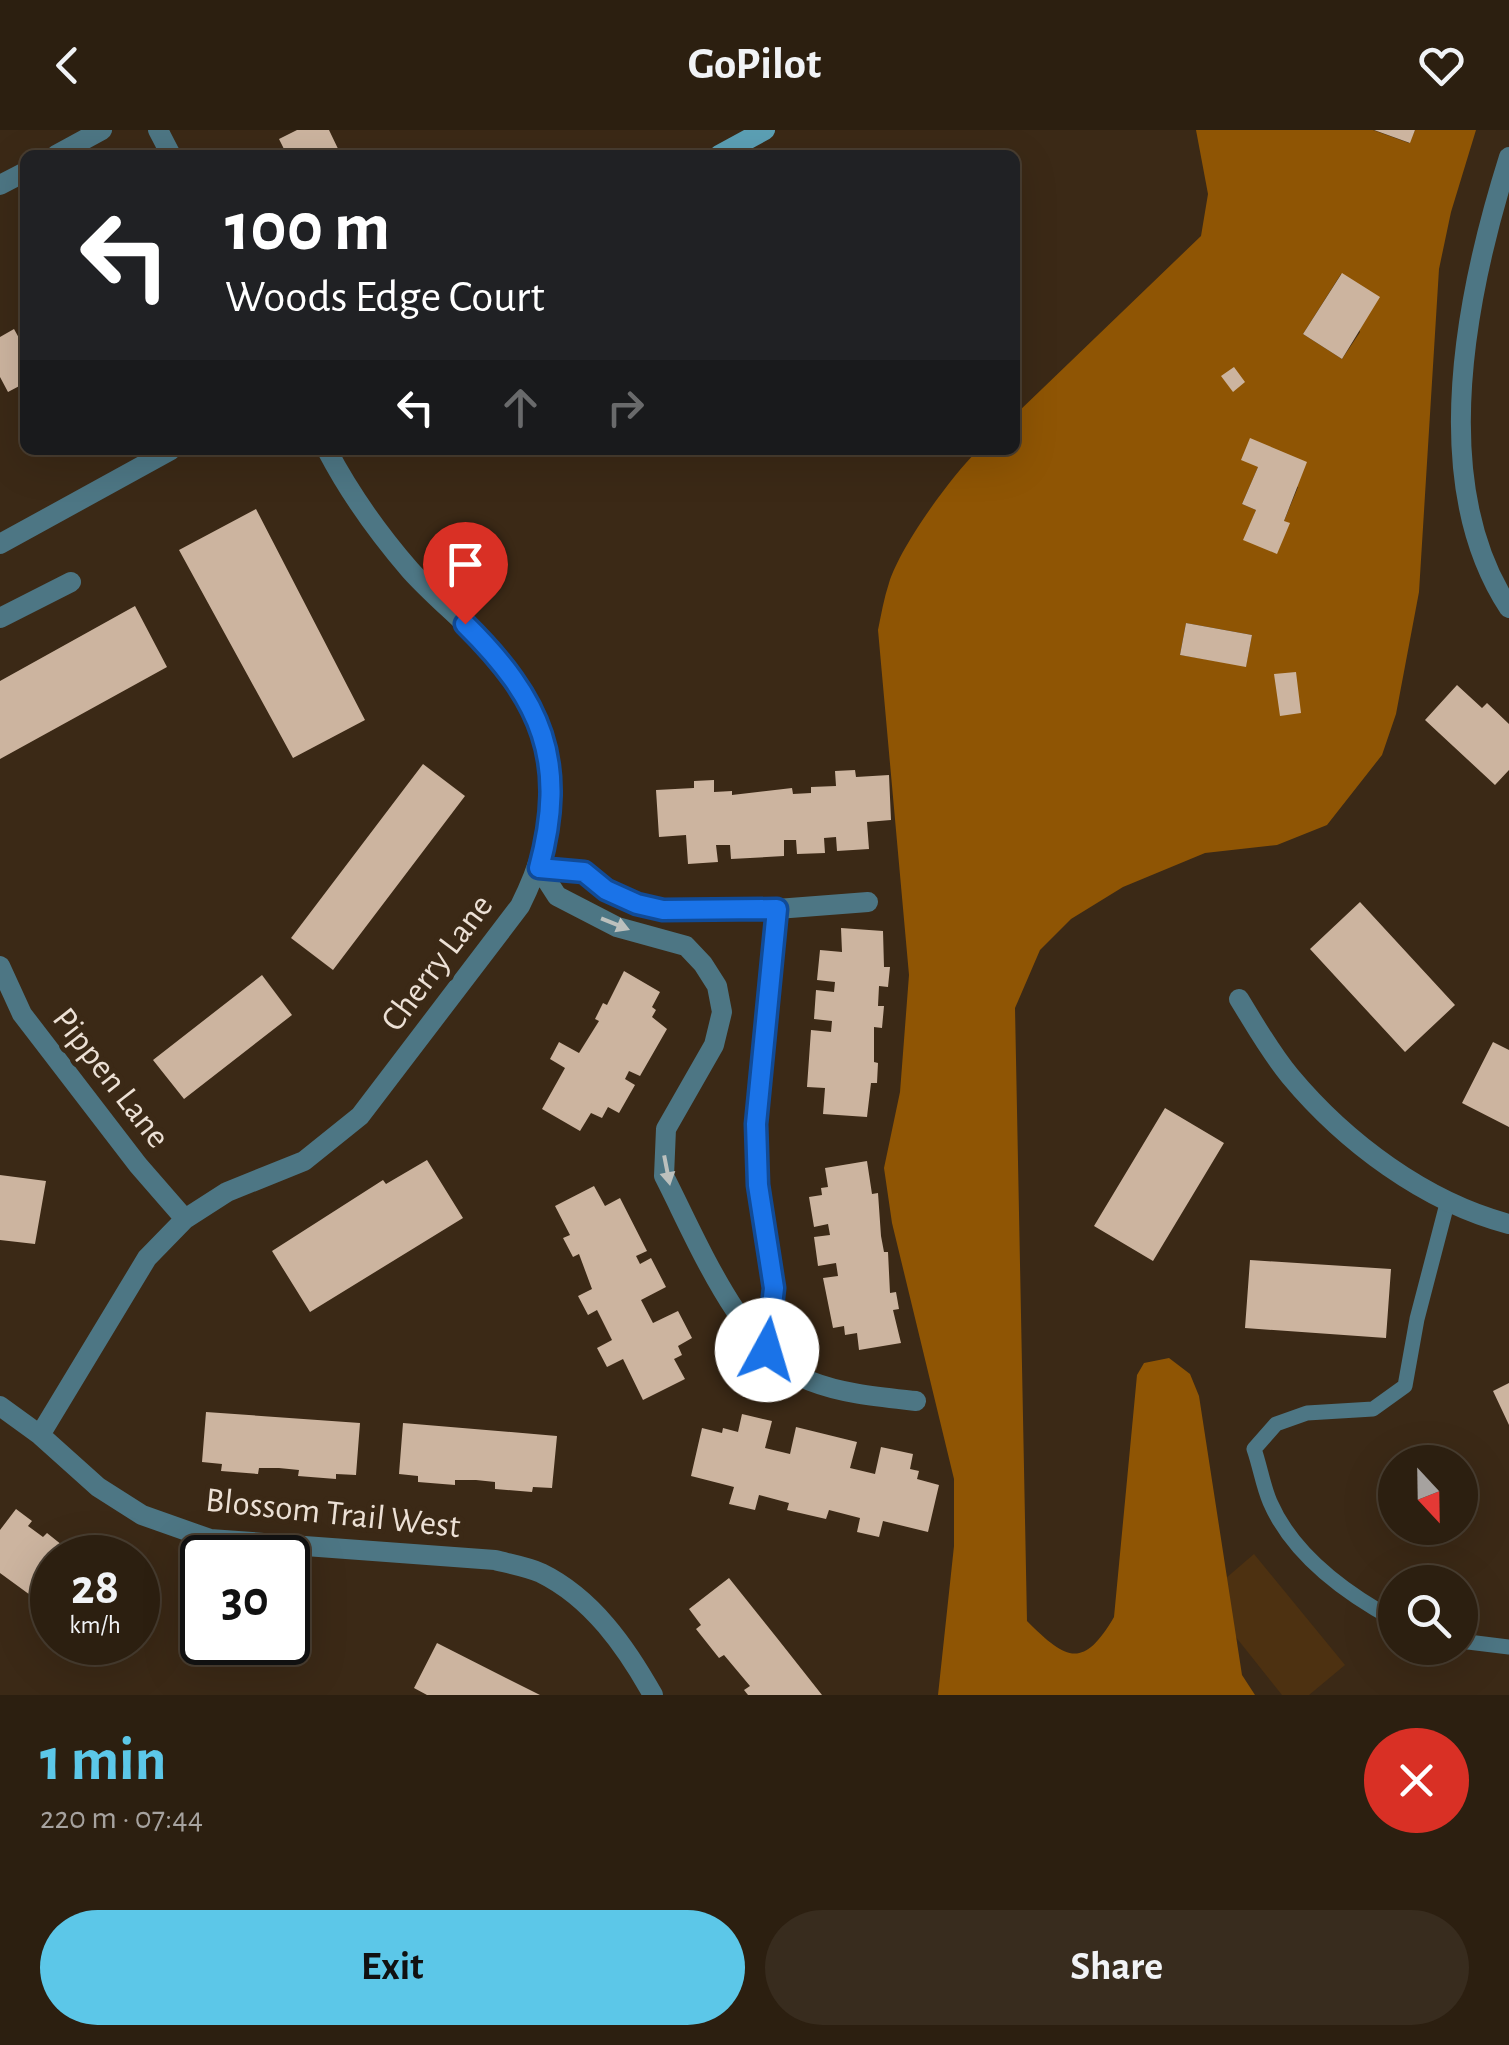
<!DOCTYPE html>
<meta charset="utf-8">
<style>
:root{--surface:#2c1f10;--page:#382c1e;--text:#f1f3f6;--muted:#a6a29f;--line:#483d30;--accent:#5cc7e8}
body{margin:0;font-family:"Alegreya Sans",sans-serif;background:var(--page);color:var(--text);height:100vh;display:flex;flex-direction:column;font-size:38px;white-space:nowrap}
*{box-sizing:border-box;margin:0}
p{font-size:32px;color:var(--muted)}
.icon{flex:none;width:55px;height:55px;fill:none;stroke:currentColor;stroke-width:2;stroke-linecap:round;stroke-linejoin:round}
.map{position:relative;height:1565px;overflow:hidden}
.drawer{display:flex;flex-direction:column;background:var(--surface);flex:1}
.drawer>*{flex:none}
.guide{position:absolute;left:20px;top:20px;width:1000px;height:305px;border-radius:15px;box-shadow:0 10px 40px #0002,0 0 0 2px var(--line);background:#202124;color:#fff;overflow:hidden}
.needle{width:65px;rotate:158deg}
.controls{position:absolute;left:1378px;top:1315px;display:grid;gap:20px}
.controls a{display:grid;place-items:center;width:100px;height:100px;border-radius:50%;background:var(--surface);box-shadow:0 10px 40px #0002,0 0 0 2px var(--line);font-size:50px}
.speed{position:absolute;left:30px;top:1405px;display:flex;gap:20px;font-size:50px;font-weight:700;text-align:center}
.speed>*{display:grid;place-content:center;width:130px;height:130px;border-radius:50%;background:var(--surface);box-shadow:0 10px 40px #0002,0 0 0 2px var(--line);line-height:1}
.speed small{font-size:25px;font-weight:400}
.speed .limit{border:5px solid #111;border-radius:15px;background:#fff;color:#111}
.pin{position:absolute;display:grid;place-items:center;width:85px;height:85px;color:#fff;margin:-102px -42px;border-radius:50% 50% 50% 0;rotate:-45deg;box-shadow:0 0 10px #0007}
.pin .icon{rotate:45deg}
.me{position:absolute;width:110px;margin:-55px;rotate:6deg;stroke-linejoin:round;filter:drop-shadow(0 0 8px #0008)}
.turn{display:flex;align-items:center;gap:35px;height:210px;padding:0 40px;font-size:45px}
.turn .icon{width:130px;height:130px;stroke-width:2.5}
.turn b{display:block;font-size:70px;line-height:85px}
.lanes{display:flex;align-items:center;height:95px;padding:0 40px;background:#0003;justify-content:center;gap:50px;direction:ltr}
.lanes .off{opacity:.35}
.round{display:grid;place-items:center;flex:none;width:105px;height:105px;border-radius:52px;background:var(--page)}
.overview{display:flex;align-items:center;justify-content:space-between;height:170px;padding:0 40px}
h1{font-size:60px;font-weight:700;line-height:75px;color:var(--accent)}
.action{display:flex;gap:20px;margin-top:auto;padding:20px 40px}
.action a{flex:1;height:115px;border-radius:60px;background:var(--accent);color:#111;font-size:40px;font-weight:700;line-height:115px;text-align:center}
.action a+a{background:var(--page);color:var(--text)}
header{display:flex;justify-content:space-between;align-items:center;height:130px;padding:0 40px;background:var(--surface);font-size:45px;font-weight:700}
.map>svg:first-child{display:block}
</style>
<header><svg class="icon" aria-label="back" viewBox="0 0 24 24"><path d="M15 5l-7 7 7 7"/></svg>GoPilot<svg class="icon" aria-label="heart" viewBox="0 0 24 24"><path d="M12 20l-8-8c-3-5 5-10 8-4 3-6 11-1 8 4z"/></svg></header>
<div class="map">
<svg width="1509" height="1565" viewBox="0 0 1509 1565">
<rect width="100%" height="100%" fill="#3b2916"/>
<path fill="#4d3111" d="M 1254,1424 L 1345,1535 L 1309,1565 L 1282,1565 L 1204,1467 Z"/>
<path fill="#8f5504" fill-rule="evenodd" d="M 1196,0 L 1373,0 L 1409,13 L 1415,0 L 1476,0 L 1451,82 L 1439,139 L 1419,462 L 1396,584 L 1382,625 L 1327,695 L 1277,715 L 1205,723 L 1123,757 L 1071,789 L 1040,820 L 1015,878 L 1027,1491 C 1066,1530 1083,1540 1114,1487 L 1137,1245 L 1144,1233 L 1169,1228 L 1190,1244 L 1199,1266 L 1242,1545 L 1255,1565 L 938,1565 L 954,1416 L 954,1349 L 892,1093 L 884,1038 L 900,962 L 909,845 L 878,500 C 881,485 884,468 889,453 C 901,415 950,348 978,320 L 1015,320 L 1015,285 L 1201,106 L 1208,64 ZM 1341,144 L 1360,202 L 1342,229 L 1303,204 ZM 1258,337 L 1298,357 L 1284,391 L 1244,410 L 1256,380 L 1242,374 ZM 1186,493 L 1252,505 L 1246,536 L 1180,525 Z"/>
<path fill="#ccb49f" d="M 297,0 L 329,0 L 341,25 L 272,25 L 284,19 L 279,9 Z
M 1374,0 L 1415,0 L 1410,13 Z
M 1342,143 L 1380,167 L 1342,229 L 1303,204 Z
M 14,199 L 25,219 L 25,253 L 8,262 L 0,247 L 0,207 Z
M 1234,237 L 1245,252 L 1233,262 L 1221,246 Z
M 1250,308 L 1307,332 L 1284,391 L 1290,393 L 1277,424 L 1243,410 L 1256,380 L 1242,374 L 1258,337 L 1241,330 Z
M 256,379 L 365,590 L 293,628 L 179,420 Z
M 135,476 L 167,537 L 0,629 L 0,551 Z
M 1186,493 L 1252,505 L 1246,537 L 1180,525 Z
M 1296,542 L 1301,583 L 1280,586 L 1274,544 Z
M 1457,555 L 1482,578 L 1487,573 L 1509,594 L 1509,640 L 1495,655 L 1425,590 Z
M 423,634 L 465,666 L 333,840 L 291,808 Z
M 855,640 L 856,647 L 889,645 L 891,690 L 867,692 L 869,719 L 837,721 L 836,707 L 824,708 L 825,723 L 797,724 L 796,710 L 784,710 L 784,726 L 731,729 L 730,715 L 716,715 L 718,732 L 688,734 L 686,705 L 659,707 L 656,660 L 694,658 L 694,651 L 714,650 L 714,662 L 732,661 L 732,665 L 792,658 L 793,664 L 811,663 L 811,657 L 836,656 L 835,641 Z
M 1360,772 L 1455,875 L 1405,922 L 1310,819 Z
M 841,798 L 883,801 L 884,837 L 890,837 L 888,857 L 879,856 L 878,876 L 884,876 L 882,898 L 874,897 L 874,932 L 878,933 L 877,953 L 871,953 L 867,987 L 823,984 L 825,958 L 807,957 L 811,900 L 831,902 L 832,891 L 814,889 L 816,860 L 834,862 L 835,852 L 817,850 L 820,820 L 842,822 Z
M 624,841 L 660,862 L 652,877 L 656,880 L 652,887 L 667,899 L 640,946 L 629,941 L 625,949 L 635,955 L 619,983 L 608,977 L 602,988 L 591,983 L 580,1001 L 542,979 L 565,938 L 550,929 L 559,912 L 579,923 L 599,891 L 595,889 L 603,873 L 607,875 Z
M 262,845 L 292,885 L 184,969 L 153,930 Z
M 1493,912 L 1509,920 L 1509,997 L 1462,973 Z
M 1165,978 L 1224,1013 L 1153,1131 L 1094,1096 Z
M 427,1030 L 463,1088 L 310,1182 L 272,1121 L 383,1050 L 386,1054 Z
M 867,1031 L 872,1064 L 878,1063 L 881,1106 L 884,1122 L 888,1122 L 890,1163 L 896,1162 L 899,1179 L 893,1180 L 901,1213 L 859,1220 L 857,1203 L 845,1205 L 844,1196 L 833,1198 L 823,1148 L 838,1146 L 836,1133 L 818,1136 L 814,1107 L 830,1105 L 828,1094 L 814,1097 L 809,1067 L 822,1065 L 821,1058 L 828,1057 L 825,1038 Z
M 0,1045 L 46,1051 L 35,1114 L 0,1110 Z
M 594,1056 L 605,1076 L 620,1068 L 647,1121 L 636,1126 L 640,1134 L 651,1128 L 666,1157 L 641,1170 L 653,1193 L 678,1181 L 692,1208 L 678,1216 L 682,1225 L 674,1229 L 685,1249 L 643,1270 L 623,1229 L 607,1237 L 597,1218 L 612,1210 L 597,1180 L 588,1185 L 578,1166 L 592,1159 L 579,1124 L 573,1127 L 563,1108 L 570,1105 L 555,1076 Z
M 1250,1130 L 1391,1139 L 1386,1208 L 1245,1198 Z
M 1509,1253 L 1509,1295 L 1493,1261 Z
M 206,1282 L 360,1293 L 356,1345 L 336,1344 L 336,1349 L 298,1346 L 299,1340 L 279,1338 L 259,1338 L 258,1344 L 221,1341 L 222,1334 L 202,1332 Z
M 742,1284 L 772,1291 L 765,1318 L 790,1324 L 796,1297 L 857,1312 L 850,1338 L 875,1344 L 881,1317 L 913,1324 L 910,1339 L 919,1341 L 917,1349 L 939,1355 L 928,1402 L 883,1391 L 879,1407 L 857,1402 L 860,1388 L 829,1380 L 826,1389 L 787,1380 L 789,1373 L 759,1365 L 755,1380 L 729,1374 L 734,1357 L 691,1346 L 702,1298 L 722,1303 L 723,1298 L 738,1302 Z
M 403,1293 L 557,1306 L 552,1358 L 533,1357 L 532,1362 L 495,1359 L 495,1352 L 476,1350 L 455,1350 L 455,1355 L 418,1352 L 418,1346 L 399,1344 Z
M 16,1379 L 32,1391 L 28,1396 L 43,1407 L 47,1403 L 62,1415 L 59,1419 L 69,1428 L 52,1428 L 52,1481 L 0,1443 L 0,1400 Z
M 729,1448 L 777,1508 L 822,1565 L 748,1565 L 744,1560 L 750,1556 L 724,1525 L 719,1528 L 696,1499 L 701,1495 L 689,1479 Z
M 437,1513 L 506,1548 L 540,1565 L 427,1565 L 414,1558 Z"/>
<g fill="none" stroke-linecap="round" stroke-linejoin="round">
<path stroke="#4d7684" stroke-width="15" d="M 1395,1490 C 1347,1464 1293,1425 1270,1372 C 1263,1356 1260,1336 1254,1319 L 1276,1294 L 1307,1283 L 1373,1279 L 1405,1256 L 1417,1189 L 1448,1070
M 1460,1511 L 1509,1517"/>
<path stroke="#4d7684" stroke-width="20" d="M 158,0 L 171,25
M 56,25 L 102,0
M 1509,27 C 1467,160 1426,352 1509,478
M 0,55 L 25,42
M 0,414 L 171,320
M 0,488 L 71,452
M 539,738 L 557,766 L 617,797 L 686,816 L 703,834 L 717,856 L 722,882 L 714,915 L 666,999 L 664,1046 C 695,1106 743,1226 810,1251 C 843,1264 880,1267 916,1271
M 539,738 L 584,742 L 606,759 L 637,773 L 663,780 L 777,779 L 868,772
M 0,836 L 22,884 L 138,1035 L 185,1089
M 1239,869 C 1255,895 1270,922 1290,946 C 1345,1012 1425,1072 1509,1094
M 767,1220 L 774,1158 L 758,1055 L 755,994 L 777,779
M 0,1276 L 40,1305 L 98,1357 L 142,1385 L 210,1409 L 495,1430 C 510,1434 528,1437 541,1443 C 592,1468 626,1517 653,1565
M 40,1305 L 147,1128 L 185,1089 L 227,1062 L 304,1031 L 360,986 L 520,776 C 566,685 563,598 492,521 C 466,492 435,468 410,440 C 378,403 349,362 327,320"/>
<path stroke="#5ca0b5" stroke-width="20" d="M 719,25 L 765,0"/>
</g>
<defs><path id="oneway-solid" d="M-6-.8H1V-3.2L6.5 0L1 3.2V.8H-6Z" transform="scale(2.5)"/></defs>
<g fill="#bcc0bd">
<use href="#oneway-solid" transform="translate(615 794) rotate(22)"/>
<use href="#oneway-solid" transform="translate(667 1040) rotate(79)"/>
</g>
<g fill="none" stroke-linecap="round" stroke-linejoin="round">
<g stroke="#114b97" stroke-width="25">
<path id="route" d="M 465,494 C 542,570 568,631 539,738 L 584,742 L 606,760 L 637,774 L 663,780 L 777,779 L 756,994 L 758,1055 L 774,1158 L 767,1220"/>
</g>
<use href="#route" stroke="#1a73e8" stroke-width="18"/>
</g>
<g text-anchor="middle" stroke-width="10" stroke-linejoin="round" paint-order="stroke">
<g font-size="35" fill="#ece0d5" stroke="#3b2916">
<text transform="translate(436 832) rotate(-53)" y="12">Cherry Lane</text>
<text transform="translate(112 947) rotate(52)" y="12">Pippen Lane</text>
<text transform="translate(333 1382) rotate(6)" y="12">Blossom Trail West</text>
</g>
</g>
</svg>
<div class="controls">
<a><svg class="needle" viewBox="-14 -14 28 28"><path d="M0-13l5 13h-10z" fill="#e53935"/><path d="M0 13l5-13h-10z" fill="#a6a29f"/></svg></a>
<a><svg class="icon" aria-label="search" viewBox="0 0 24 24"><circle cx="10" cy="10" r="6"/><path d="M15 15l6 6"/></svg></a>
</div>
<div class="speed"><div>28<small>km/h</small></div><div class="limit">30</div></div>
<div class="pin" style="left:465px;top:494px;background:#d93025"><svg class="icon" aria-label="arrive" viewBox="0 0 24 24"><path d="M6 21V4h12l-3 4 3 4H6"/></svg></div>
<svg class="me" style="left:767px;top:1220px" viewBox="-20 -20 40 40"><circle r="19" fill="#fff"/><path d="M0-13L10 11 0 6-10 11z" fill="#1a73e8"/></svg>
<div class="guide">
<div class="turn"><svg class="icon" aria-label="left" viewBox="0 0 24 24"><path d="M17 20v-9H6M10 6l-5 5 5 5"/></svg><div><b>100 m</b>Woods Edge Court</div></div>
<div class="lanes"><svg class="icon" aria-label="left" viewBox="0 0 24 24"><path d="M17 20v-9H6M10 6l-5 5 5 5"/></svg><svg class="icon off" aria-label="ahead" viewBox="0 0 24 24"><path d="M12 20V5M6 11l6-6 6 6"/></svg><svg class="icon off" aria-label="right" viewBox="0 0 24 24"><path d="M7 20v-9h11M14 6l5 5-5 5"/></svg></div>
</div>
</div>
<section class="drawer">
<div class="overview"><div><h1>1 min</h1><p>220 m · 07:44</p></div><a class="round" style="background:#d93025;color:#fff"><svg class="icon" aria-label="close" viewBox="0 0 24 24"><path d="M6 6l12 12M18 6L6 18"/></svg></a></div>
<div class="action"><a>Exit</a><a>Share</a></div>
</section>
